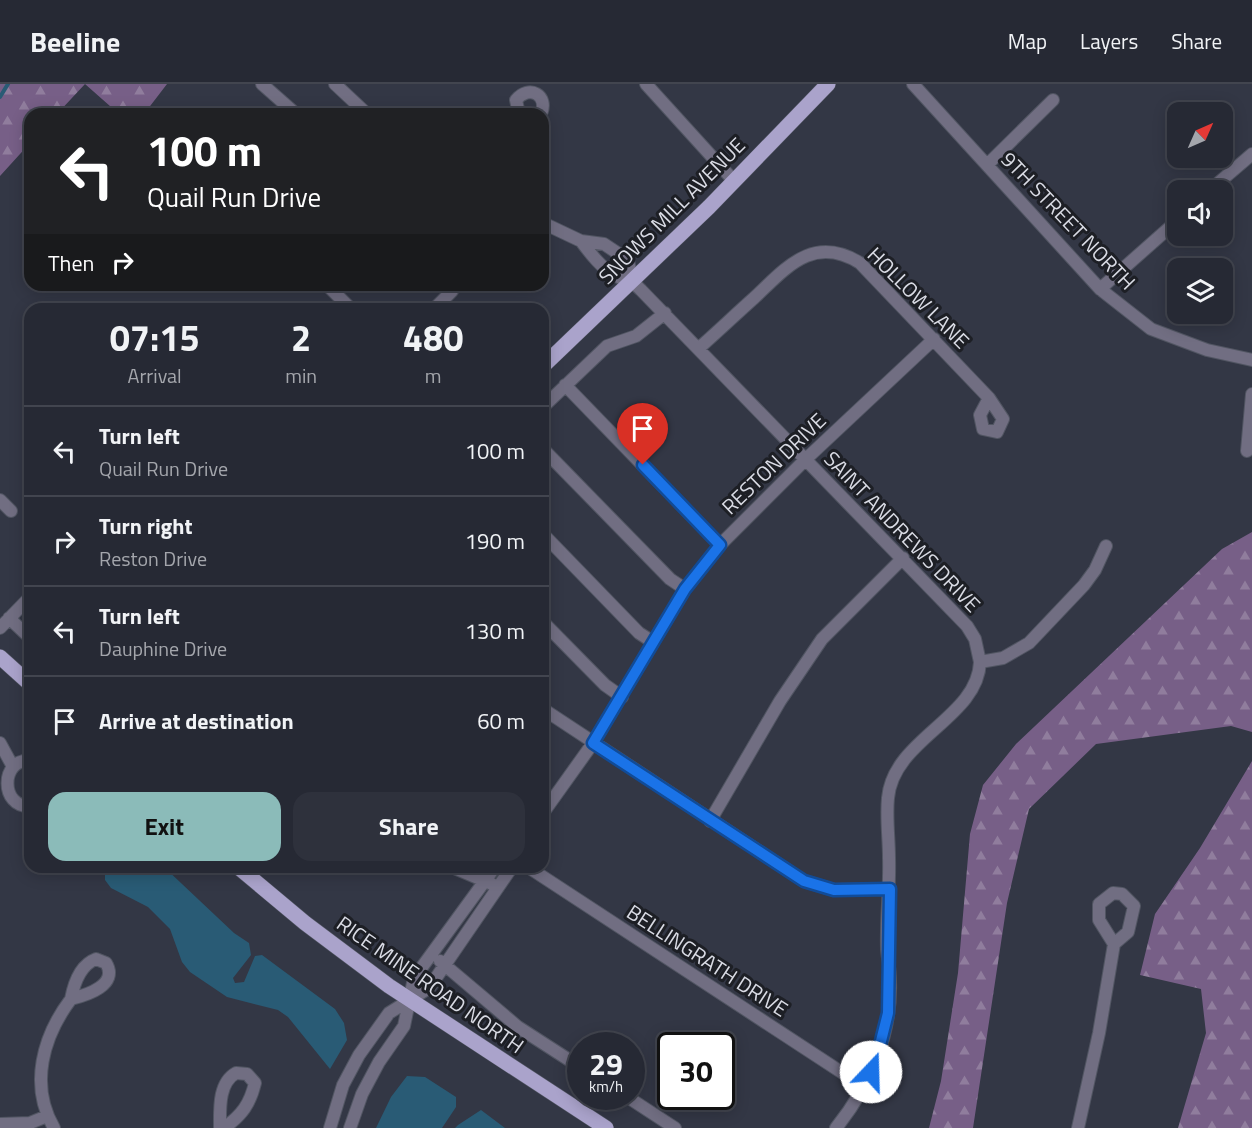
<!DOCTYPE html>
<style>
:root{--surface:#262934;--page:#2e313c;--text:#f1f3f6;--muted:#a4a6ac;--line:#42454f;--accent:#8bbbb9}
body{margin:0;font-family:"Titillium Web",sans-serif;background:var(--page);color:var(--text);height:100vh;display:flex;flex-direction:column;font-size:22px;white-space:nowrap}
*{box-sizing:border-box;margin:0}
p{font-size:20px;color:var(--muted)}
.icon{flex:none;width:33px;height:33px;fill:none;stroke:currentColor;stroke-width:2;stroke-linecap:round;stroke-linejoin:round}
.map{position:relative;flex:1;overflow:hidden}
.details{position:absolute;left:24px;top:219px;width:525px;height:570px;display:flex;flex-direction:column;background:var(--surface);border-radius:18px;box-shadow:0 3px 15px #0003,0 0 0 2px var(--line)}
.details>*{flex:none}
.top-card{position:absolute;left:24px;top:24px;width:525px;height:183px;border-radius:18px;box-shadow:0 3px 15px #0003,0 0 0 2px var(--line);background:#202124;color:#fff;overflow:hidden}
.needle{width:39px;rotate:45deg}
.fabs{position:absolute;left:1167px;top:18px;display:grid;gap:12px}
.fabs a{display:grid;place-items:center;width:66px;height:66px;border-radius:12px;background:var(--surface);box-shadow:0 3px 15px #0003,0 0 0 2px var(--line);font-size:30px}
.speed{position:absolute;left:567px;top:948px;display:flex;gap:12px;font-size:30px;font-weight:700;text-align:center}
.speed>*{display:grid;place-content:center;width:78px;height:78px;border-radius:50%;background:var(--surface);box-shadow:0 3px 15px #0003,0 0 0 2px var(--line);line-height:1}
.speed small{font-size:15px;font-weight:400}
.speed .limit{border:3px solid #111;border-radius:9px;background:#fff;color:#111}
.pin{position:absolute;display:grid;place-items:center;width:51px;height:51px;color:#fff;margin:-62px -26px;border-radius:50% 50% 50% 0;rotate:-45deg;box-shadow:0 0 6px #0007}
.pin .icon{rotate:45deg}
.me{position:absolute;width:66px;margin:-33px;rotate:21deg;stroke-linejoin:round;filter:drop-shadow(0 0 4px #0008)}
.turn{display:flex;align-items:center;gap:21px;height:126px;padding:0 24px;font-size:27px}
.turn .icon{width:78px;height:78px;stroke-width:2.5}
.turn b{display:block;font-size:42px;line-height:51px}
.then{display:flex;align-items:center;height:57px;padding:0 24px;background:#0003;gap:12px;font-size:22px}
.eta{display:flex;justify-content:space-evenly;align-items:center;height:102px;text-align:center}
.eta b{font-size:36px;font-weight:700;line-height:42px}
.cta{display:flex;gap:12px;margin-top:auto;padding:12px 24px}
.cta a{flex:1;height:69px;border-radius:18px;background:var(--accent);color:#111;font-size:24px;font-weight:700;line-height:69px;text-align:center}
.cta a+a{background:var(--page);color:var(--text)}
ul{padding:0;list-style:none}
li{display:flex;align-items:center;gap:18px;height:90px;padding:0 24px;border-top:2px solid var(--line)}
li div{flex:1}
li b{display:block;font-size:22px}
li em{font-style:normal}
header{display:flex;align-items:center;gap:36px;box-sizing:border-box;height:84px;padding:0 30px;background:var(--surface);border-bottom:2px solid var(--line)}
header strong{font-size:28px}
nav{display:flex;gap:33px;margin-inline-start:auto;font-size:21px}
.map>svg:first-child{display:block}
</style>
<header>
<strong>Beeline</strong>
<nav><a>Map</a><a>Layers</a><a>Share</a></nav>
</header>
<div class="map">
<svg width="1252" height="1044" viewBox="0 0 1252 1044">
<defs>
<pattern id="forest-firs" width="22" height="20" patternUnits="userSpaceOnUse" patternTransform="scale(1.5)"><rect width="22" height="20" fill="#775f87"/><path d="M5 1l3.5 6h-7zM16 11l3.5 6h-7z" fill="#907d9d"/></pattern>
</defs>
<rect width="100%" height="100%" fill="#333745"/>
<path fill="url(#forest-firs)" d="M 0,0 L 167,0 L 144,30 L 119,30 L 85,0 L 57,30 L 30,30 L 30,59 L 0,92 Z
M 1252,448 L 1252,648 L 1231,642 L 1096,660 L 1029,725 L 1007,819 L 973,1044 L 929,1044 L 941,997 L 958,889 L 970,750 L 983,701 L 1016,660 L 1222,465 Z
M 1252,677 L 1252,1044 L 1178,1044 L 1206,949 L 1201,905 L 1140,891 L 1155,830 L 1200,764 Z"/>
<path fill="#295b75" d="M 105,783 L 164,783 L 234,849 L 249,859 L 251,871 L 233,894 L 235,899 L 244,898 L 255,872 L 262,871 L 335,925 L 344,939 L 347,956 L 330,985 L 288,933 L 278,926 L 227,913 L 190,888 L 182,878 L 170,845 L 148,823 L 111,804 L 105,796 Z
M 407,992 L 425,993 L 456,1013 L 456,1023 L 442,1044 L 376,1044 L 391,1013 Z
M 481,1026 L 505,1044 L 455,1044 L 458,1041 Z"/>
<g fill="none" stroke-linecap="round" stroke-linejoin="round">
<path stroke="#295b75" stroke-width="4" d="M 0,13 L 8,0"/>
<g stroke="#515562" stroke-width="14">
<path id="minor" d="M 262,0 L 296,30
M 335,0 L 367,30
M 646,0 L 734,97
M 913,0 L 1100,205 L 1151,245 L 1207,266 L 1252,276
M 519,30 L 516,16 C 529,0 549,11 541,30
M 987,81 L 1053,16
M 1210,106 L 1252,70
M 543,139 L 581,157 L 604,160 L 628,176 L 632,197
M 581,157 C 590,169 602,185 616,192 C 626,197 633,197 641,206 L 967,542 L 975,555 L 980,578
M 327,201 L 351,225
M 1100,205 L 1178,136
M 434,225 L 452,207 L 452,201
M 699,264 C 717,248 735,231 754,214 C 786,184 813,150 860,179 L 989,314 L 1003,335 L 997,348 L 983,345 L 980,331 L 989,314
M 565,301 L 720,461
M 543,323 L 607,262 L 636,252 L 665,229
M 543,365 L 670,495 L 685,505
M 1247,367 L 1252,310
M 0,416 L 11,427
M 543,450 L 639,549 L 653,558
M 9,534 L 30,554
M 543,538 L 605,601 L 622,613
M 0,544 L 30,513
M 543,625 L 804,797 L 834,806 L 890,805
M 0,659 L 12,681
M 30,677 C 0,674 0,724 30,722
M 543,729 L 593,659 L 685,505 L 720,461 L 806,375 L 934,255
M 710,737 L 780,617 L 822,555 L 903,474
M 452,783 L 492,800
M 528,783 L 864,1003
M 1113,809 L 1122,810 L 1134,822 L 1128,848 L 1114,860 L 1099,836 L 1099,820 Z
M 96,875 L 106,879 C 119,901 87,911 71,915 C 74,899 80,881 96,875 Z
M 440,877 L 518,943 L 580,983
M 626,1012 L 675,1044
M 0,1040 L 30,1039 L 47,1032
M 54,1044 C 29,1001 43,952 71,915
M 220,1044 C 220,1026 218,999 236,989 L 247,990 L 255,999 C 250,1020 242,1031 224,1044
M 330,1044 L 343,1001 L 359,971 L 389,929 L 429,904 L 512,783
M 350,1044 L 362,1010 L 379,978 L 404,942 L 414,894 L 495,783
M 836,1044 C 869,1003 892,951 890,897 C 890,886 888,876 887,865 C 886,835 890,804 889,774 C 889,754 886,734 888,714 C 893,655 978,634 980,578 L 1003,574 L 1029,559 L 1084,501 L 1095,486 L 1106,462
M 1078,1044 L 1099,949 L 1114,860"/>
</g>
<g stroke="#515562" stroke-width="16">
<path id="major" d="M 543,282 L 709,123 L 828,0
M 0,573 L 30,600
M 238,783 L 305,839 L 389,902 L 606,1044"/>
</g>
<use href="#minor" stroke="#716e82" stroke-width="12"/>
<use href="#major" stroke="#aaa3cb" stroke-width="15"/>
</g>
<g fill="none" stroke-linecap="round" stroke-linejoin="round">
<g stroke="#114b97" stroke-width="15">
<path id="route" d="M 643,381 L 720,461 L 685,505 L 593,659 L 804,797 L 834,806 L 890,805 L 888,929 L 877,973 L 871,988"/>
</g>
<use href="#route" stroke="#1a73e8" stroke-width="10"/>
</g>
<g text-anchor="middle" stroke-width="6" stroke-linejoin="round" paint-order="stroke">
<g font-size="21" fill="#d9dbe4" stroke="#1d1f25">
<text transform="translate(672 127) rotate(-45)" y="7">SNOWS MILL AVENUE</text>
<text transform="translate(1068 137) rotate(46)" y="7">9TH STREET NORTH</text>
<text transform="translate(918 214) rotate(45)" y="7">HOLLOW LANE</text>
<text transform="translate(774 380) rotate(-44)" y="7">RESTON DRIVE</text>
<text transform="translate(902 448) rotate(46)" y="7">SAINT ANDREWS DRIVE</text>
<text transform="translate(707 877) rotate(33)" y="7">BELLINGRATH DRIVE</text>
<text transform="translate(430 901) rotate(35)" y="7">RICE MINE ROAD NORTH</text>
</g>
</g>
</svg>
<div class="fabs">
<a><svg class="needle" viewBox="-14 -14 28 28"><path d="M0-13l5 13h-10z" fill="#e53935"/><path d="M0 13l5-13h-10z" fill="#a4a6ac"/></svg></a>
<a><svg class="icon" aria-label="sound" viewBox="0 0 24 24"><path d="M4 9h4l5-4v14l-5-4H4zM17 9q2 3 0 6"/></svg></a>
<a><svg class="icon" aria-label="layers" viewBox="0 0 24 24"><path d="M12 4l9 5-9 5-9-5zM3 14l9 5 9-5"/></svg></a>
</div>
<div class="speed"><div>29<small>km/h</small></div><div class="limit">30</div></div>
<div class="pin" style="left:643px;top:381px;background:#d93025"><svg class="icon" aria-label="arrive" viewBox="0 0 24 24"><path d="M6 21V4h12l-3 4 3 4H6"/></svg></div>
<svg class="me" style="left:871px;top:988px" viewBox="-20 -20 40 40"><circle r="19" fill="#fff"/><path d="M0-13L10 11 0 6-10 11z" fill="#1a73e8"/></svg>
<div class="top-card">
<div class="turn"><svg class="icon" aria-label="left" viewBox="0 0 24 24"><path d="M17 20v-9H6M10 6l-5 5 5 5"/></svg><div><b>100 m</b>Quail Run Drive</div></div>
<div class="then">Then<svg class="icon" aria-label="right" viewBox="0 0 24 24"><path d="M7 20v-9h11M14 6l5 5-5 5"/></svg></div>
</div>
<section class="details">
<div class="eta">
<div><b>07:15</b><p>Arrival</p></div>
<div><b>2</b><p>min</p></div>
<div><b>480</b><p>m</p></div>
</div>
<ul>
<li><svg class="icon" aria-label="left" viewBox="0 0 24 24"><path d="M17 20v-9H6M10 6l-5 5 5 5"/></svg><div><b>Turn left</b><p>Quail Run Drive</p></div><em>100 m</em></li>
<li><svg class="icon" aria-label="right" viewBox="0 0 24 24"><path d="M7 20v-9h11M14 6l5 5-5 5"/></svg><div><b>Turn right</b><p>Reston Drive</p></div><em>190 m</em></li>
<li><svg class="icon" aria-label="left" viewBox="0 0 24 24"><path d="M17 20v-9H6M10 6l-5 5 5 5"/></svg><div><b>Turn left</b><p>Dauphine Drive</p></div><em>130 m</em></li>
<li><svg class="icon" aria-label="arrive" viewBox="0 0 24 24"><path d="M6 21V4h12l-3 4 3 4H6"/></svg><div><b>Arrive at destination</b></div><em>60 m</em></li>
</ul>
<div class="cta"><a>Exit</a><a>Share</a></div>
</section>
</div>
